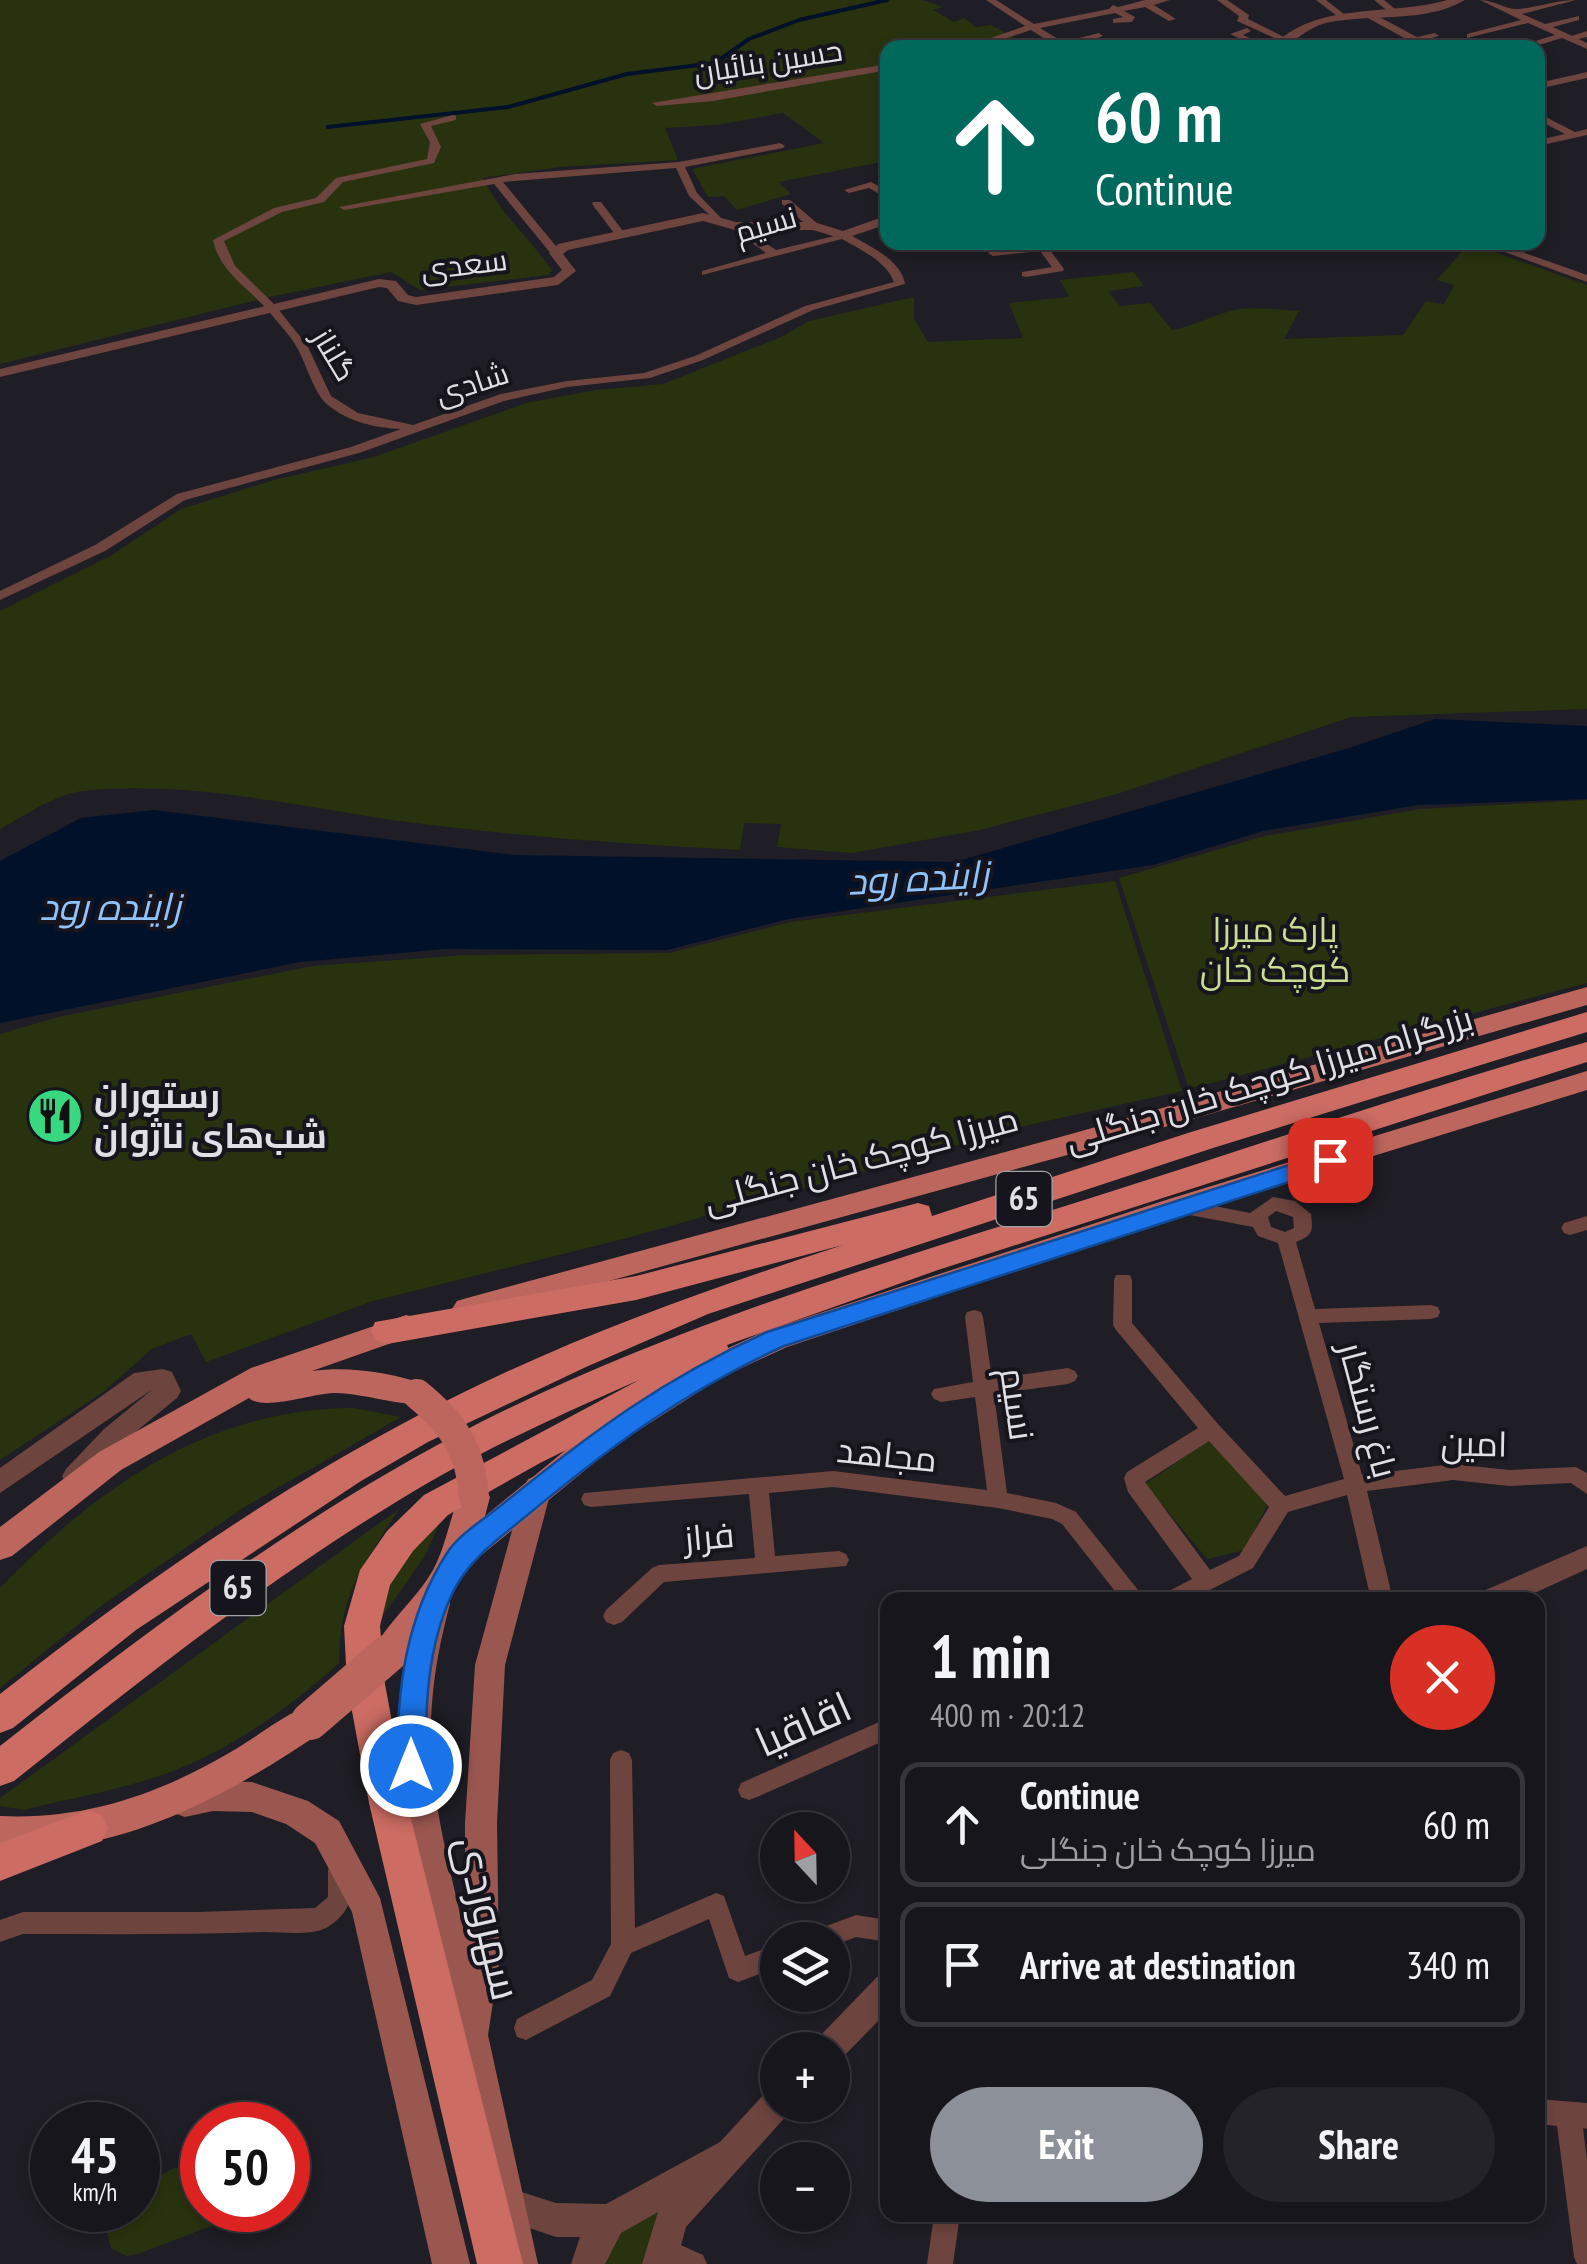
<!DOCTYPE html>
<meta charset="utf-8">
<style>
:root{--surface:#17161c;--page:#242329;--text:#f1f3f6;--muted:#9e9fa3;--line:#36353b;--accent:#8c9099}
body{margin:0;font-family:"PT Sans Narrow",Cairo,sans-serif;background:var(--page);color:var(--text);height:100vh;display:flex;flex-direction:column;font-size:38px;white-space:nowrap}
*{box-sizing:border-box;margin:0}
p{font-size:32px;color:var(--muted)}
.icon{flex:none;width:55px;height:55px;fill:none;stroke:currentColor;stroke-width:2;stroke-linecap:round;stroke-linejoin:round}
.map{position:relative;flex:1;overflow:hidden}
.drawer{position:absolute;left:880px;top:1592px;width:665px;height:630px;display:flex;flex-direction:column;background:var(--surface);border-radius:20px;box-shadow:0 5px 15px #0003,0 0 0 2px var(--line)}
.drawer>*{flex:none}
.banner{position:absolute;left:880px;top:40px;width:665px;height:210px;border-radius:20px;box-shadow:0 5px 15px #0003,0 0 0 2px var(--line);background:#00695c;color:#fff;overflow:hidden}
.needle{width:65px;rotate:338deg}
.tools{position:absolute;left:760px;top:1812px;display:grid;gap:20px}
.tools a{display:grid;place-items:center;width:90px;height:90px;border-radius:50%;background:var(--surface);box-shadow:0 5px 15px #0003,0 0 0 2px var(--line);font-size:50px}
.speed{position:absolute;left:30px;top:2102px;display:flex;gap:20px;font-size:50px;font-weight:700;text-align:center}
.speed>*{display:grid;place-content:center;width:130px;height:130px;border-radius:50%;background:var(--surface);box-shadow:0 5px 15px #0003,0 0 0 2px var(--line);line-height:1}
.speed small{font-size:25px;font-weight:400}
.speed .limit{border:15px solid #d22;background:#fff;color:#111}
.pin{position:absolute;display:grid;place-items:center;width:85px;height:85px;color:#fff;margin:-42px;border-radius:20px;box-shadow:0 5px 15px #0006}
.me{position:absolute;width:110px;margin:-55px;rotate:0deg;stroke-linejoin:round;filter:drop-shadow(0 0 8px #0008)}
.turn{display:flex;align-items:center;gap:35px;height:210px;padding:0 50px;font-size:45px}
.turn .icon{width:130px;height:130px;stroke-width:2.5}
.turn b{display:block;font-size:70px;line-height:85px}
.round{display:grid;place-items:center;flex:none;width:105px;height:105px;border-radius:52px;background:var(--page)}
.headline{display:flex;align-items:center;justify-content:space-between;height:170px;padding:0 50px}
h1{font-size:60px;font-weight:700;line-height:75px}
.action{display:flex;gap:20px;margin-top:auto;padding:20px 50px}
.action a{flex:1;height:115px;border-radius:60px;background:var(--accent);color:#fff;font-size:40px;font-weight:700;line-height:115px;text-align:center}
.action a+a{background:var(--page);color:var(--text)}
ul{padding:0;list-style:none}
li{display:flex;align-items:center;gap:30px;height:125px;margin:0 20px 15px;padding:0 30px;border:5px solid var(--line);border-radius:20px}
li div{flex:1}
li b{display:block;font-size:38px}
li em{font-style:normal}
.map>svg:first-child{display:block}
</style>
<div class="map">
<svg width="1587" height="2264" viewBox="0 0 1587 2264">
<rect width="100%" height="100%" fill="#1f1d25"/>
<path fill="#29320e" d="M 0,0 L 922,0 L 943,7 L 933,10 L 954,22 L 964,18 L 976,27 L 991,25 L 1032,47 L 888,48 L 887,161 L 779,182 L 791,194 L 737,210 L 724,196 L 708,197 L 692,169 L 824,143 L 783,113 L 717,125 L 665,128 L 678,160 L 559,167 L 483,178 C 499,212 530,239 552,270 L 549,275 L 420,290 L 391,272 L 265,298 L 0,364 Z
M 1469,243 L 1587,285 L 1587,709 L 1351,717 L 1117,794 L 980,830 L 852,853 L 777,847 L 781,824 L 744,823 L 740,850 C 626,844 512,836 399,821 C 296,806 188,780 83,791 C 56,794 24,816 0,829 L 0,611 L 112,555 L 181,509 L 274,480 L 374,457 L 526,403 L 595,390 L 663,384 L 781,337 L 809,321 L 914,297 L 914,319 L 928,342 L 1023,338 L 1009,303 L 1069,297 L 1060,280 L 1134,272 L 1144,286 L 1108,291 L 1120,306 L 1150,303 L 1172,330 C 1194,326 1213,315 1234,310 C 1255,306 1278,310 1299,311 L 1284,339 L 1403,335 L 1426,301 L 1444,304 L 1454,285 L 1437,280 Z
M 1587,800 L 1587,983 L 1189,1089 L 1119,878 L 1265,836 L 1420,809 Z
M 1115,881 L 1182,1091 L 1029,1125 L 631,1237 L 370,1302 L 206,1362 L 191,1334 L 152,1349 L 102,1393 L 0,1460 L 0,1034 L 58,1017 L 312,966 L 467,955 L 669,953 L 790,922 Z
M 353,1408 L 401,1417 L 246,1506 L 101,1606 L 0,1688 L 0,1588 C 98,1487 207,1409 353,1408 Z
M 1212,1438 L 1267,1505 L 1245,1550 L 1207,1559 L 1145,1484 Z
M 446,1508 L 425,1556 L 372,1631 L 392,1568 Z
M 399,1509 C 362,1568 340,1591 339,1663 C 295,1703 244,1740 190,1764 C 139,1787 78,1796 24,1810 L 0,1806 L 0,1798 Z
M 202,2160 L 202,2210 L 253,2210 L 138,2254 L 127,2256 L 111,2248 L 106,2230 L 115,2210 L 138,2210 L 138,2189 L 172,2169 Z
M 663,2204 L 647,2264 L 603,2264 L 615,2235 Z"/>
<path fill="#001129" d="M 1435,719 L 1587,726 L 1587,799 L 1418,805 L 1263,831 L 1153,865 L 788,919 L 667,950 L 445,949 L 300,962 L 0,1023 L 0,861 L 81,818 L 154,810 L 515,855 L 955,862 L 1346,749 Z"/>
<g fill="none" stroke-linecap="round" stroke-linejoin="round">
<path stroke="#001129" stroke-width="4" d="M 328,127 L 508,107 L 627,74 L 715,63 L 749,39 L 799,20 L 887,0"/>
<path fill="#6e443f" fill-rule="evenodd" d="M 986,0 L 996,0 L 1034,24 L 1109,9 L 1113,5 L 1118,7 L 1145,0 L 1170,0 L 1154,5 L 1176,19 L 1169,21 L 1145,7 L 1124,11 L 1135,17 L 1132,22 L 1113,23 L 1113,19 L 1123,17 L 1115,13 L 1040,28 L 1063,42 L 1099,33 L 1103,36 L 1070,48 L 1059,48 L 1031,30 L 977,48 L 962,48 L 1025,26 Z
M 1217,0 L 1227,0 L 1249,15 L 1248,19 L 1288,39 L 1281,41 L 1237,21 L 1239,16 Z
M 1316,0 L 1326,0 L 1344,14 L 1337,16 Z
M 1374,0 L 1384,0 L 1401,14 L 1394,16 Z
M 1480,0 C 1494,0 1506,10 1519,9 C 1539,7 1556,0 1576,0 L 1522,14 L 1545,24 L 1579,16 L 1579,20 L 1553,27 L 1587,43 L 1587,49 L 1562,38 L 1529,48 L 1513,48 L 1555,35 L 1528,23 L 1467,38 L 1467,34 L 1521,20 Z
M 1364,12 L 1370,12 L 1417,37 L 1435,33 L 1439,36 L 1397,48 L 1383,48 L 1408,40 L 1364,16 Z
M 1247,28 L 1251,31 L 1243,35 L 1272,48 L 1259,48 L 1230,34 Z
M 888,64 L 888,70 L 713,101 L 657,106 L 652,103 Z
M 1587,72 L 1587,78 L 1538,89 L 1538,83 Z
M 1538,113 L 1575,132 L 1587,129 L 1587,135 L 1538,146 L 1538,140 L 1565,134 L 1538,120 Z
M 453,115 L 456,116 L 456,120 L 431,126 L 441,147 L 434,163 L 343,182 L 324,202 L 282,212 L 224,241 L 235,266 L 274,304 L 307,345 L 331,396 L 358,413 L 413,425 L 501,394 L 567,381 L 644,373 L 695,356 L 805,306 L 894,282 C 886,261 861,250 842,239 L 702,275 L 702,271 L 766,253 L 731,228 L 730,226 L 735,223 L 776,250 L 847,233 C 867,245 901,259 905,284 L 813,310 L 703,360 L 650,378 L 567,387 L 504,401 L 359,453 L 185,500 L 105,551 L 0,600 L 0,591 L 95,545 L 177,494 L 351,447 L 401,429 C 376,428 348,422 328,405 C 311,391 306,357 290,337 C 280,325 270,312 259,301 C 240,282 219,268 213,240 L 274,208 L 316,198 L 336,178 L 427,159 L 430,142 L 420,124 Z
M 780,143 L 785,146 L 783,148 L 685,167 L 697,193 L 721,218 L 716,221 L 689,196 L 676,168 L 503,182 L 560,251 L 560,255 L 552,255 L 494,184 L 344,210 L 339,207 L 515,174 L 679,162 Z
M 871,182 L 888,191 L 888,199 L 869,188 L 849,193 L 844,190 Z
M 782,200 L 790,200 L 818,224 L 818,228 L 810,228 L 782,204 Z
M 593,202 L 601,202 L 626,235 L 625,237 L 617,237 L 592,204 Z
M 1033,242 L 1044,242 L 1064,269 L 1063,271 L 1026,277 L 1022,276 L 1022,272 L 1052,267 L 1040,251 L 993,256 L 988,253 L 993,250 L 1035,246 Z
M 1477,242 L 1494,242 L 1587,275 L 1587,282 Z
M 1273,1197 L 1295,1201 L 1311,1214 C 1313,1232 1313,1235 1296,1242 L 1315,1309 L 1431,1305 L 1438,1307 L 1440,1312 L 1438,1317 L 1431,1319 L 1319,1323 L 1362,1475 L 1453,1464 L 1509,1470 L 1576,1467 L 1587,1473 L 1587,1494 L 1571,1483 L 1509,1486 L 1453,1480 L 1367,1491 L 1393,1600 L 1371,1600 L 1347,1495 L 1288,1512 L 1253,1568 L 1190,1600 L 1159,1600 L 1163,1594 L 1192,1579 L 1128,1492 L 1124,1478 L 1127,1472 L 1198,1428 L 1116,1330 L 1113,1325 L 1114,1280 L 1116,1275 L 1130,1275 L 1132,1280 L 1132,1323 L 1218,1424 L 1285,1496 L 1344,1479 L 1278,1243 L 1258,1236 L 1253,1227 L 1179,1213 L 1173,1211 L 1170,1206 L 1173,1201 L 1179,1199 L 1250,1213 ZM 1276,1211 L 1293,1217 L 1294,1228 L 1285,1232 L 1271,1227 L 1268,1217 ZM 1209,1441 L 1269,1507 L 1239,1556 L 1210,1570 L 1145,1482 Z
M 1587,1216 L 1587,1230 L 1570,1235 L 1564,1233 L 1561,1228 L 1564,1223 Z
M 974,1310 L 981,1312 L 983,1317 L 992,1379 L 1068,1368 L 1075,1371 L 1078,1376 L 1075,1381 L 1068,1384 L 994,1394 L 1007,1493 L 1056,1503 L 1076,1512 L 1146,1600 L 1122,1600 L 1062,1524 L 1052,1519 L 998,1508 L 833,1487 L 769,1493 L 775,1556 L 839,1551 L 846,1554 L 849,1560 L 846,1566 L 664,1582 L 622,1622 L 614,1625 L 606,1622 L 603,1616 L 606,1610 L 652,1568 L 659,1565 L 755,1558 L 749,1494 L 591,1507 L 584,1505 L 581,1499 L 584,1493 L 833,1471 L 987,1490 L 975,1397 L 941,1402 L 934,1399 L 931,1394 L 934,1389 L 973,1382 L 965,1317 L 967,1312 Z
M 888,1718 L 888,1739 L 757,1797 L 749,1800 L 741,1797 L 738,1790 L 741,1783 Z
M 621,1750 L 629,1753 L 632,1760 L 635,1928 L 716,1893 L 724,1896 L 745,1956 L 778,1944 L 778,1967 L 738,1982 L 729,1978 L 709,1919 L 631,1953 L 610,1996 L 526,2040 L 517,2037 L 514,2028 L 517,2019 L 592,1980 L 611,1944 L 610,1760 L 613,1753 Z
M 340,1859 L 348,1862 C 360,1888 350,1915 326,1928 C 310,1936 282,1932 264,1932 C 184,1935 103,1934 23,1934 L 0,1942 L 0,1920 L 23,1912 L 198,1912 L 315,1908 L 328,1897 L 328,1870 L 332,1862 Z
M 856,1915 L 888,1920 L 888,1942 L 856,1937 L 832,1946 L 832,1940 L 806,1940 L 810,1932 Z
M 1538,2099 L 1587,2103 L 1587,2129 L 1583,2128 L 1587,2160 L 1587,2264 L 1577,2264 L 1574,2257 L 1557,2126 L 1538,2124 Z
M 934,2215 L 960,2215 L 953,2264 L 927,2264 Z
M 663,2237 L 703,2255 L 707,2264 L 664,2264 L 654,2259 L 650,2250 L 654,2241 Z"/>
<path fill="#6e443f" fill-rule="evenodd" d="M 1447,0 L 1465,0 C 1424,24 1371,13 1326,23 C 1305,28 1291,48 1271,48 C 1315,0 1389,17 1447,0 Z
M 1587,31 L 1587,37 L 1571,41 L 1565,38 Z
M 703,213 L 736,222 L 814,222 L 843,231 L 888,215 L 888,224 L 843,239 L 813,230 L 735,230 L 703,221 L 568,250 L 563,254 L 576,271 L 558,285 L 416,305 L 398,301 L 387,288 L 379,287 L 0,377 L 0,369 L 379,279 L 396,281 L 408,295 L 416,297 L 554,277 L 562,270 L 549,253 L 558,244 Z
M 163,1369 L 172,1372 L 181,1391 L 177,1398 L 122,1443 L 84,1483 L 75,1487 L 66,1483 L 62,1476 L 66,1469 L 104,1429 L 153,1389 L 0,1493 L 0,1468 L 134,1373 Z
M 1587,1546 L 1587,1569 L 1519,1600 L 1477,1600 L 1481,1592 Z
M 888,1973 L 888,2011 L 839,2061 L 832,2064 L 832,2050 L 812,2050 L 817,2039 L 877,1977 Z
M 778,2086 L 778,2105 L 793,2105 L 789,2113 L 686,2227 L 676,2264 L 642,2264 L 658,2212 L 621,2233 L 605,2264 L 571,2264 L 580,2237 L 556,2237 L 497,2217 L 492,2205 L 497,2193 L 509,2188 L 556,2203 L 606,2204 L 720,2142 L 767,2091 Z"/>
<path fill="#9a5750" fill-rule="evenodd" d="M 538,1475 L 548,1479 L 552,1487 L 505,1665 L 497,1823 L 499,1963 L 488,2035 L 538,2264 L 500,2264 L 399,1780 L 399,1698 L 420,1604 L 424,1595 L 435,1591 L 446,1595 L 450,1604 C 414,1737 435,1805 465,1935 L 465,1823 L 475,1665 L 524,1487 L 528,1479 Z
M 213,1781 L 252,1782 L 308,1801 L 339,1821 L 380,1898 L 470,2264 L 432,2264 L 352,1912 L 315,1843 L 286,1824 L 252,1812 L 213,1811 L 185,1817 L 174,1813 L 169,1802 L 174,1791 Z"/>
<path fill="#bc665d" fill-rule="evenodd" d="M 1587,987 L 1587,1005 L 1071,1154 L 467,1320 L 457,1317 L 452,1309 L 457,1301 L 467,1298 L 1071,1134 Z
M 1587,1071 L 1587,1090 L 1189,1213 L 787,1347 L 722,1377 L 617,1444 L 467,1567 L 445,1609 L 401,1663 L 389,1668 L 377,1663 L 372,1653 C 386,1623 416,1600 433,1570 C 447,1544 450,1514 463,1488 L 474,1484 L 485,1488 L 490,1497 L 485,1516 L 595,1426 L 700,1361 L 765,1331 L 1169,1199 Z
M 406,1315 L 417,1318 L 421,1326 L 417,1334 L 312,1371 C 352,1366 390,1373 428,1385 L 432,1394 L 428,1403 C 410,1409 360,1392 333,1393 C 311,1394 263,1411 249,1398 L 121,1470 L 12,1556 L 0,1560 L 0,1527 L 99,1452 L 251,1368 Z
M 310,1705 L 322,1710 L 327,1721 L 322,1732 C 225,1797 121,1855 0,1850 L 0,1816 C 84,1820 157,1795 229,1753 C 256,1738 281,1716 310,1705 Z"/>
<path fill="#cc6c63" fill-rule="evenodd" d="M 1587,1012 L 1587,1032 L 1213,1148 L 708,1314 L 586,1367 L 428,1442 L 361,1481 L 136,1630 L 13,1728 L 0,1733 L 0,1694 C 126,1595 260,1500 402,1424 C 542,1348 693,1294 843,1245 L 636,1300 L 387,1344 L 375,1340 L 371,1331 L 375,1322 L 636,1276 L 918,1203 L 929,1206 L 932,1216 L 1191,1132 Z
M 1587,1042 L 1587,1062 L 938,1270 L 727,1345 L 730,1352 L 726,1361 L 625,1421 L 540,1463 L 448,1515 L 413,1551 L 390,1585 L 380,1626 L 385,1684 L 407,1803 L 523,2264 L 477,2264 L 369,1803 L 347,1684 L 344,1626 L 360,1570 L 387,1531 L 424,1495 L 639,1380 C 571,1410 504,1440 440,1476 C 288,1563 150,1672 14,1781 L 0,1786 L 0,1746 C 152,1627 308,1510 481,1422 C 677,1323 891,1261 1100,1195 C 1262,1144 1423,1088 1587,1042 Z
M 88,1810 L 102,1815 L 108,1828 L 102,1841 L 0,1881 L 0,1843 Z"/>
<path stroke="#bc665d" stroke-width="30" d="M 417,1394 C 453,1423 471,1450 474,1497"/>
<path stroke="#bc665d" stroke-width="38" d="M 310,1721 L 389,1653"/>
</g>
<path fill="#1a73e8" stroke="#114b97" stroke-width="2.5" d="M 1330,1152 L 1338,1154 L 1342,1160 L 1338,1166 L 784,1346 C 686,1391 613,1444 530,1513 C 501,1537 468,1559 452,1594 C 427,1648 425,1708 426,1766 L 422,1776 L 411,1779 L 401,1776 L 397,1766 C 397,1691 405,1618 447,1553 C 459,1534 486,1518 504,1503 C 592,1432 663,1379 767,1332 Z"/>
<defs>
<g id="restaurant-disc" transform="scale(2.875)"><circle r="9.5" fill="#38d880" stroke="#16141c"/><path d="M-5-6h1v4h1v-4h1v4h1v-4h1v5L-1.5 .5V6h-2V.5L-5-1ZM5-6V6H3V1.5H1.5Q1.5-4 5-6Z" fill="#111"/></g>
</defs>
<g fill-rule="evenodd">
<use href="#restaurant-disc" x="55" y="1116"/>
</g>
<g text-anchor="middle" stroke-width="8" stroke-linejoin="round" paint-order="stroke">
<g font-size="30" fill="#e0dfe5" stroke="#16141c">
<text transform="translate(768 62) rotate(-9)" y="10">حسین بنائیان</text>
<text transform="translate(766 225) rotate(-16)" y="10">نسیم</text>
<text transform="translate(464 265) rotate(-7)" y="10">سعدی</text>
<text transform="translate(334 355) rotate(59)" y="10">گلناز</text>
<text transform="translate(472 384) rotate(-18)" y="10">شادی</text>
</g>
<g fill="#16141c" stroke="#a3a2a9" stroke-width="2.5">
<rect x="996.5" y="1172" width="55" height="54" rx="8"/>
<rect x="210.5" y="1561" width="55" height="54" rx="8"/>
</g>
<g font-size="32" font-weight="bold" fill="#e0dfe5">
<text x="1024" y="1210">65</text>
<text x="238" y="1599">65</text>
</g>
<g font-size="35" fill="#c8dd91" stroke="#16141c">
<text x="1275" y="942">پارک میرزا<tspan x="1275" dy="40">کوچک خان</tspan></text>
</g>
<g font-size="35" fill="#e0dfe5" stroke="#16141c">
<text transform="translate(1269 1079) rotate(-17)" y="12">بزرگراه میرزا کوچک خان جنگلی</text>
<text transform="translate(861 1160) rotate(-15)" y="12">میرزا کوچک خان جنگلی</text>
<text transform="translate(1017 1404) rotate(82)" y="12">نسیم</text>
<text transform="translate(1368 1410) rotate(75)" y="12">باغ رستگار</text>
<text transform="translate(1474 1444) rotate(1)" y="12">امین</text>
<text transform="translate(887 1455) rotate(6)" y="12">مجاهد</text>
<text transform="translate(709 1537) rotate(-5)" y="12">فراز</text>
</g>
<g font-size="35" font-weight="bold" fill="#e0dfe5" stroke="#16141c" text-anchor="start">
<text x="94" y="1108">رستوران<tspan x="94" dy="40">شب‌های ناژوان</tspan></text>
</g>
<g font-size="38" font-style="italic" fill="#8fc3fe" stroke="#16141c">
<text transform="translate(918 878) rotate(-3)" y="13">زاینده رود</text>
<text x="110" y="920">زاینده رود</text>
</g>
<g font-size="42" fill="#e0dfe5" stroke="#16141c">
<text transform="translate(803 1724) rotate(-24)" y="15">اقاقیا</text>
<text transform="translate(489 1918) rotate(77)" y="15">سهروردی</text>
</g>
</g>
</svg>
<div class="tools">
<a><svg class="needle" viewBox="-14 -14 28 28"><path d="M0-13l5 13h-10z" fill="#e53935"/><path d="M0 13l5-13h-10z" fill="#9e9fa3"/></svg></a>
<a><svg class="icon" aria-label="layers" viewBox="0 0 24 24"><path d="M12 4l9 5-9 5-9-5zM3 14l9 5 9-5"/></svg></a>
<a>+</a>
<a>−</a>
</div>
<div class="speed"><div>45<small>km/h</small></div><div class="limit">50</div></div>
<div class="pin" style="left:1330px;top:1160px;background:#d93025"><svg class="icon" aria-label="arrive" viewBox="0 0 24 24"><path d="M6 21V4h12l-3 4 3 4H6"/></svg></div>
<svg class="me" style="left:411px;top:1766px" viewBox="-20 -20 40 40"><circle r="17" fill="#1a73e8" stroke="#fff" stroke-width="3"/><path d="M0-11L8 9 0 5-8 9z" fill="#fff"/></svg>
<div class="banner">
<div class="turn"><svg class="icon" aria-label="ahead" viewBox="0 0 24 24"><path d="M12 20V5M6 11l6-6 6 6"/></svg><div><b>60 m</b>Continue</div></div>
</div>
<section class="drawer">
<div class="headline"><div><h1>1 min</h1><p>400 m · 20:12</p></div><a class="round" style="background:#d93025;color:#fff"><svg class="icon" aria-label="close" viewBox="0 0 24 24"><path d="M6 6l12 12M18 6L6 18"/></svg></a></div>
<ul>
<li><svg class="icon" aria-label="ahead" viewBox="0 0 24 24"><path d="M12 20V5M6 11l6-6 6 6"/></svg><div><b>Continue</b><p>میرزا کوچک خان جنگلی</p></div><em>60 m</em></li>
<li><svg class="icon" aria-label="arrive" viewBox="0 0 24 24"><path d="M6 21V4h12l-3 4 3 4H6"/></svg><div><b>Arrive at destination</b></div><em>340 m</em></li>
</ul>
<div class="action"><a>Exit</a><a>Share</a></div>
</section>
</div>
